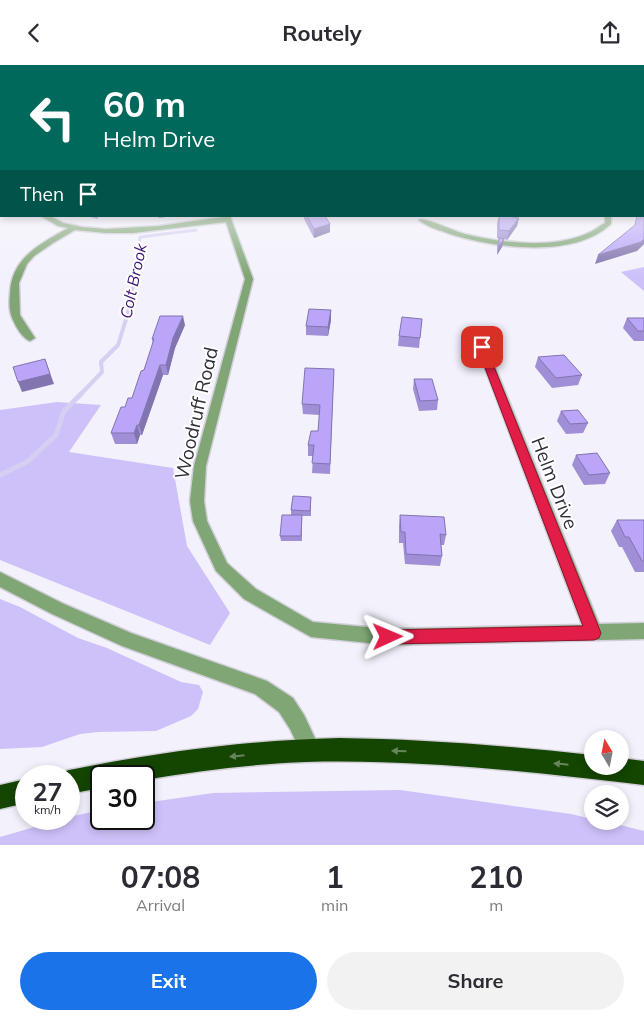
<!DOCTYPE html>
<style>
:root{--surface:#fff;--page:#f2f2f3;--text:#2b2b33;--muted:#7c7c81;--accent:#1a73e8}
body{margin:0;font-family:Mulish,sans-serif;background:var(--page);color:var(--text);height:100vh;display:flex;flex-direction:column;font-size:19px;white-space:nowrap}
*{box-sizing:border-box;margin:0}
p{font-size:16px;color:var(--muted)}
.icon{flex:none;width:28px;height:28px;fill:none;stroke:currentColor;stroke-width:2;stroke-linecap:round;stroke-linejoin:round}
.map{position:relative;height:780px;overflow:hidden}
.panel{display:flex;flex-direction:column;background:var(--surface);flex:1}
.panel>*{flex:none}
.hud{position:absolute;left:0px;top:0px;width:645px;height:152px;box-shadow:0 2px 8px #0003;background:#00695c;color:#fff;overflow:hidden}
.needle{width:32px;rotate:350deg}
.buttons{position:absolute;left:584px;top:665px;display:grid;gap:10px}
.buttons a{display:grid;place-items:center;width:45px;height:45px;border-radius:50%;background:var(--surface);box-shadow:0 2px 8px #0003;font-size:25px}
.speed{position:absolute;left:15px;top:700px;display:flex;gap:10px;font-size:25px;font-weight:700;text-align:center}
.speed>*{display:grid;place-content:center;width:65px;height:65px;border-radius:50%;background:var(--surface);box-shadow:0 2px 8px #0003;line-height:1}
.speed small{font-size:12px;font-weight:400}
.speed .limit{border:2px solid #111;border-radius:8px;background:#fff;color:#111}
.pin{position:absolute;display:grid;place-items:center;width:42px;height:42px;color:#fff;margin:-21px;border-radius:10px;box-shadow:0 2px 8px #0006}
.me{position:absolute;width:55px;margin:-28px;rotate:89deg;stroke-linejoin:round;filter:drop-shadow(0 0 4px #0008)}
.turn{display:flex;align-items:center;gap:18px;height:105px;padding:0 20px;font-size:22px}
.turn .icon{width:65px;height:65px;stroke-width:2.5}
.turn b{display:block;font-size:35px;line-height:42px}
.then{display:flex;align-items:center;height:48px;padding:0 20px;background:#0003;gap:10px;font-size:19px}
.eta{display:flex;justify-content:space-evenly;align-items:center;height:85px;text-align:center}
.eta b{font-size:30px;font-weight:700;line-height:35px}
.action{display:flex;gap:10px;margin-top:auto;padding:10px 20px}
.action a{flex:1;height:58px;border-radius:30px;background:var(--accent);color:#fff;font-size:20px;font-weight:700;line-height:58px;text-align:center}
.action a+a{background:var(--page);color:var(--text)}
header{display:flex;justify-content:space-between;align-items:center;height:65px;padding:0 20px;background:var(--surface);font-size:22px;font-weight:700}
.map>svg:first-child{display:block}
</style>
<header><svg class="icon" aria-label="back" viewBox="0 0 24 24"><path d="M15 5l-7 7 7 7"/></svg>Routely<svg class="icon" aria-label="share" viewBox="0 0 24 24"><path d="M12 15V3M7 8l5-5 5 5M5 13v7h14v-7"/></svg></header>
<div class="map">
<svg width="644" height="780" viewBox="0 0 644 780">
<rect width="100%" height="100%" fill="#f3f1fb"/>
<path fill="#cec1fa" d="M 644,202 L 644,226 L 621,207 Z
M 57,337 L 101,340 L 69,387 L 173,403 L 187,481 L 230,548 L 210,580 L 0,495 L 0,345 Z
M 0,534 L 20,542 L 78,573 L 107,583 L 181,617 L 199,620 L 203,627 L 198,644 L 191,651 L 156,666 L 98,667 L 80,669 L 42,682 L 0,684 Z
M 400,725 L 571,749 L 592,754 L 592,756 L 604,756 L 644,766 L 644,780 L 0,780 L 0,772 L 62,754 L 69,754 L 69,752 L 101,745 L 101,754 L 144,754 L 144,738 L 213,728 Z"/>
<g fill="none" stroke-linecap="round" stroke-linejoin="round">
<path stroke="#d6cff2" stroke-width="3" d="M 131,236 L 140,172 L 196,165"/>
<path stroke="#d6cff2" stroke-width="4" d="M 80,330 L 102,307 L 101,297 L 118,280 L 132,235"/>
<path stroke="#d6cff2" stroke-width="5" d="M 0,410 L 27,397 L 56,370 L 64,346 L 81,329"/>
<g stroke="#d0ced8" stroke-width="3">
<path id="minor" d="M 41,151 L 50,151 L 63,158 L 82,162 L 106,164 L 159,161 L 230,151 L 253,214 L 206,401 L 204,436 L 207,456 L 227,498 L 256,524 L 313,557 L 388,564 L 582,560 L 477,282 L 482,279 L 487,282 L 599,559 L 644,558 L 644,574 L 388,580 L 311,572 L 244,534 L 216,506 L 193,456 L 190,436 L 194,401 L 245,214 L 226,157 L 133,168 L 106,168 L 75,165 L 53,178 L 34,191 L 27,199 L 19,218 L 20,250 L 35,273 L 30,276 C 23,274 16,262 13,255 C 9,247 9,237 10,229 C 11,193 40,179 68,163 L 58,161 Z
M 605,151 L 611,151 L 611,159 C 574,194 495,183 450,169 C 439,165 427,162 419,155 C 424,152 456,167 465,169 C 501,178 554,184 588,168 C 594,166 599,161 605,158 Z
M 0,507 L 64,539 L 131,568 L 267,616 L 293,633 L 304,650 L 321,686 L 318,693 L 311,696 L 304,693 L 290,664 L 279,647 L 255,629 L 122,581 L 52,549 L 0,522 Z"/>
</g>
<g stroke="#d0ced8" stroke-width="3">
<path id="highway" d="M 339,673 C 424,674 508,681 592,690 L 592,701 L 620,701 L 620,693 L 644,696 L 644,720 C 532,707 420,694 306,697 C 252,699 198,706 144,715 L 144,711 L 101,711 L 101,723 L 69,729 L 69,711 L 59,711 L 60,708 L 69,705 C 159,687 248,675 339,673 Z
M 26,714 L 26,738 L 0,744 L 0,720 Z"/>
</g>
<use href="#minor" fill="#80a675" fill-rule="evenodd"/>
<use href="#highway" fill="#144501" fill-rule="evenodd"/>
</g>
<path fill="#a08ed6" d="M 86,151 L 98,151 L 98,154 Z
M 304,151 L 325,151 L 330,159 L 330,167 L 314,173 L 304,154 Z
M 499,151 L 519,153 L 517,161 L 507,175 L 504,174 L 502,182 L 497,190 L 497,181 L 499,173 L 497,173 L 497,158 Z
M 331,245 L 331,255 L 328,271 L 306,270 L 306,261 Z
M 627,253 L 644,253 L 644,276 L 634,276 L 623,263 Z
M 422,254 L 419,283 L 398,281 L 399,271 Z
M 185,260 L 175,283 L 168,310 L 163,310 L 142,370 L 140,370 L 137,379 L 115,379 L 111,368 L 125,342 L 132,333 L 144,305 L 153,279 L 152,274 Z
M 538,292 L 582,310 L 578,320 L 552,323 L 535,302 Z
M 334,304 L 330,409 L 312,408 L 313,391 L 308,391 L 308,380 L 318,366 L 320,350 L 303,349 L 302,339 Z
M 414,314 L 438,335 L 437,345 L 419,346 L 413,324 Z
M 561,346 L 588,358 L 583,368 L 566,369 L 557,356 Z
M 576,390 L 610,408 L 605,419 L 584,420 L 572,400 Z
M 311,432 L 311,451 L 302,451 L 302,476 L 281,476 L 280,471 L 291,450 L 291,445 Z
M 400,450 L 446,470 L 444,480 L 441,480 L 442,491 L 440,501 L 405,499 L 403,478 L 399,478 L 399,460 Z
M 617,455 L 644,455 L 644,507 L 635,507 L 622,482 L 619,482 L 611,466 Z"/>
<path fill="#8274ae" d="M 158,151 L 174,151 L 159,153 Z
M 519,153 L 517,161 L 507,175 L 509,166 Z
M 330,159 L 330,167 L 314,173 L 314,164 Z
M 504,174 L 502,182 L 497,190 L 499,181 Z
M 644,174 L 644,179 L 637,186 L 595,199 L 598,190 Z
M 331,245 L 331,255 L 328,271 L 328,262 Z
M 183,251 L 185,260 L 175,283 L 168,310 L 166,300 L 173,273 Z
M 45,294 L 54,319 L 22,327 L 18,317 Z
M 160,300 L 163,310 L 142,370 L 139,360 Z
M 137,360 L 140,370 L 137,379 L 134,368 Z"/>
<path fill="#baa5f9" stroke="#8274ae" d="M 307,151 L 325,151 L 330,159 L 314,164 Z
M 499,151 L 507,151 L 519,153 L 509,166 L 499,165 Z
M 637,151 L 644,152 L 644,174 L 641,177 L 598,190 L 635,160 Z
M 499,173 L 504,174 L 499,181 Z
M 309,244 L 331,245 L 328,262 L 306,261 Z
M 160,251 L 183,251 L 173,273 L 166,300 L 160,300 L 139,360 L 137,360 L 134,368 L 111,368 L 121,342 L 125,342 L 128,333 L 132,333 L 141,306 L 144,305 L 154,274 L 152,274 Z
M 402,252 L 422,254 L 420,273 L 399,271 Z
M 627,253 L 644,253 L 644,266 L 638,266 Z
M 564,290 L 582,310 L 556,313 L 538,292 Z
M 45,294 L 50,309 L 18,317 L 13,302 Z
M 305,303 L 334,304 L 330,399 L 312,398 L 314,380 L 308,380 L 311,366 L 318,366 L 320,340 L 302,339 Z
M 414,314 L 432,314 L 438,335 L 420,336 Z
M 578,345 L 588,358 L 570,359 L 561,346 Z
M 597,388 L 610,408 L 589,410 L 576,390 Z
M 293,431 L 311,432 L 310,446 L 291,445 Z
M 282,450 L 302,450 L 301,471 L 280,471 Z
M 400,450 L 444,452 L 446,470 L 440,469 L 442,491 L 406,489 L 405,467 L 401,467 Z
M 617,455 L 644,455 L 644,496 L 642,496 L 629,472 L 625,472 Z"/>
<defs><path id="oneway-solid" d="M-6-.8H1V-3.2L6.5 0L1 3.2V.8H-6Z" transform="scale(1.25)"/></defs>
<g fill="#66865a">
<use href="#oneway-solid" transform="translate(399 686) rotate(-178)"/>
<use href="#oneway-solid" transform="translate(237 691) rotate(174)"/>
<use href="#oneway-solid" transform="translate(561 699) rotate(-174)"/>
</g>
<linearGradient id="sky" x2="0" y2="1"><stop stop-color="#a1bfec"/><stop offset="0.48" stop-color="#faf9fd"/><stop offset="1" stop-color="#faf9fd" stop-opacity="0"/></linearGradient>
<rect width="644" height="211" fill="url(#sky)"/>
<path fill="#e11d48" stroke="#92132f" d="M 478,280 L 482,280 L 486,282 L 601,568 L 599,573 L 594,575 L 388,579 L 382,577 L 380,572 L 382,567 L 388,565 L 583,561 L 477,282 Z"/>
<g text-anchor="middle" stroke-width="4" stroke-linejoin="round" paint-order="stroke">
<g font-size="16" font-style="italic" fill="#3c1575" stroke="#fff">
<text transform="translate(133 216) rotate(-78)" y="6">Colt Brook</text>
</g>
<g font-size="19" fill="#2f2d37" stroke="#fff">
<text transform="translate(196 348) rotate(-77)" y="7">Woodruff Road</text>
<text transform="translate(555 418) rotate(69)" y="7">Helm Drive</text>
</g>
</g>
</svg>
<div class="buttons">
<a><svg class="needle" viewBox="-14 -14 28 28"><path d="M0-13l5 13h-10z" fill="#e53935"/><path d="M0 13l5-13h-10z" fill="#7c7c81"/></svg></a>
<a><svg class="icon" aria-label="layers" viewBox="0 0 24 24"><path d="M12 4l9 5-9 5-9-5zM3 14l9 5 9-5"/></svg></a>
</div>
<div class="speed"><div>27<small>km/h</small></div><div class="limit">30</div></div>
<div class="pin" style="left:482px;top:282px;background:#d93025"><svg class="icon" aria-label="arrive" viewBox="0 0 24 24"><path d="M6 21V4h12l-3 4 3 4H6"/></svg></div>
<svg class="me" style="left:388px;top:572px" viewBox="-20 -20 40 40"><path d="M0-17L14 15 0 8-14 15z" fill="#e11d48" stroke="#fff" stroke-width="4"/></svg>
<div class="hud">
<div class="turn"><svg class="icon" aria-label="left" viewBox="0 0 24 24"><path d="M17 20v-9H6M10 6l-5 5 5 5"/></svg><div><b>60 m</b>Helm Drive</div></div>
<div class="then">Then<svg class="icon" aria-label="arrive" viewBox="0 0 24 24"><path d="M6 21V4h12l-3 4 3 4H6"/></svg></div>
</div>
</div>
<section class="panel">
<div class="eta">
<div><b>07:08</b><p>Arrival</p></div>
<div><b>1</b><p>min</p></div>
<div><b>210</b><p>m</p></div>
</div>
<div class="action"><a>Exit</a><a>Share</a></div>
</section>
